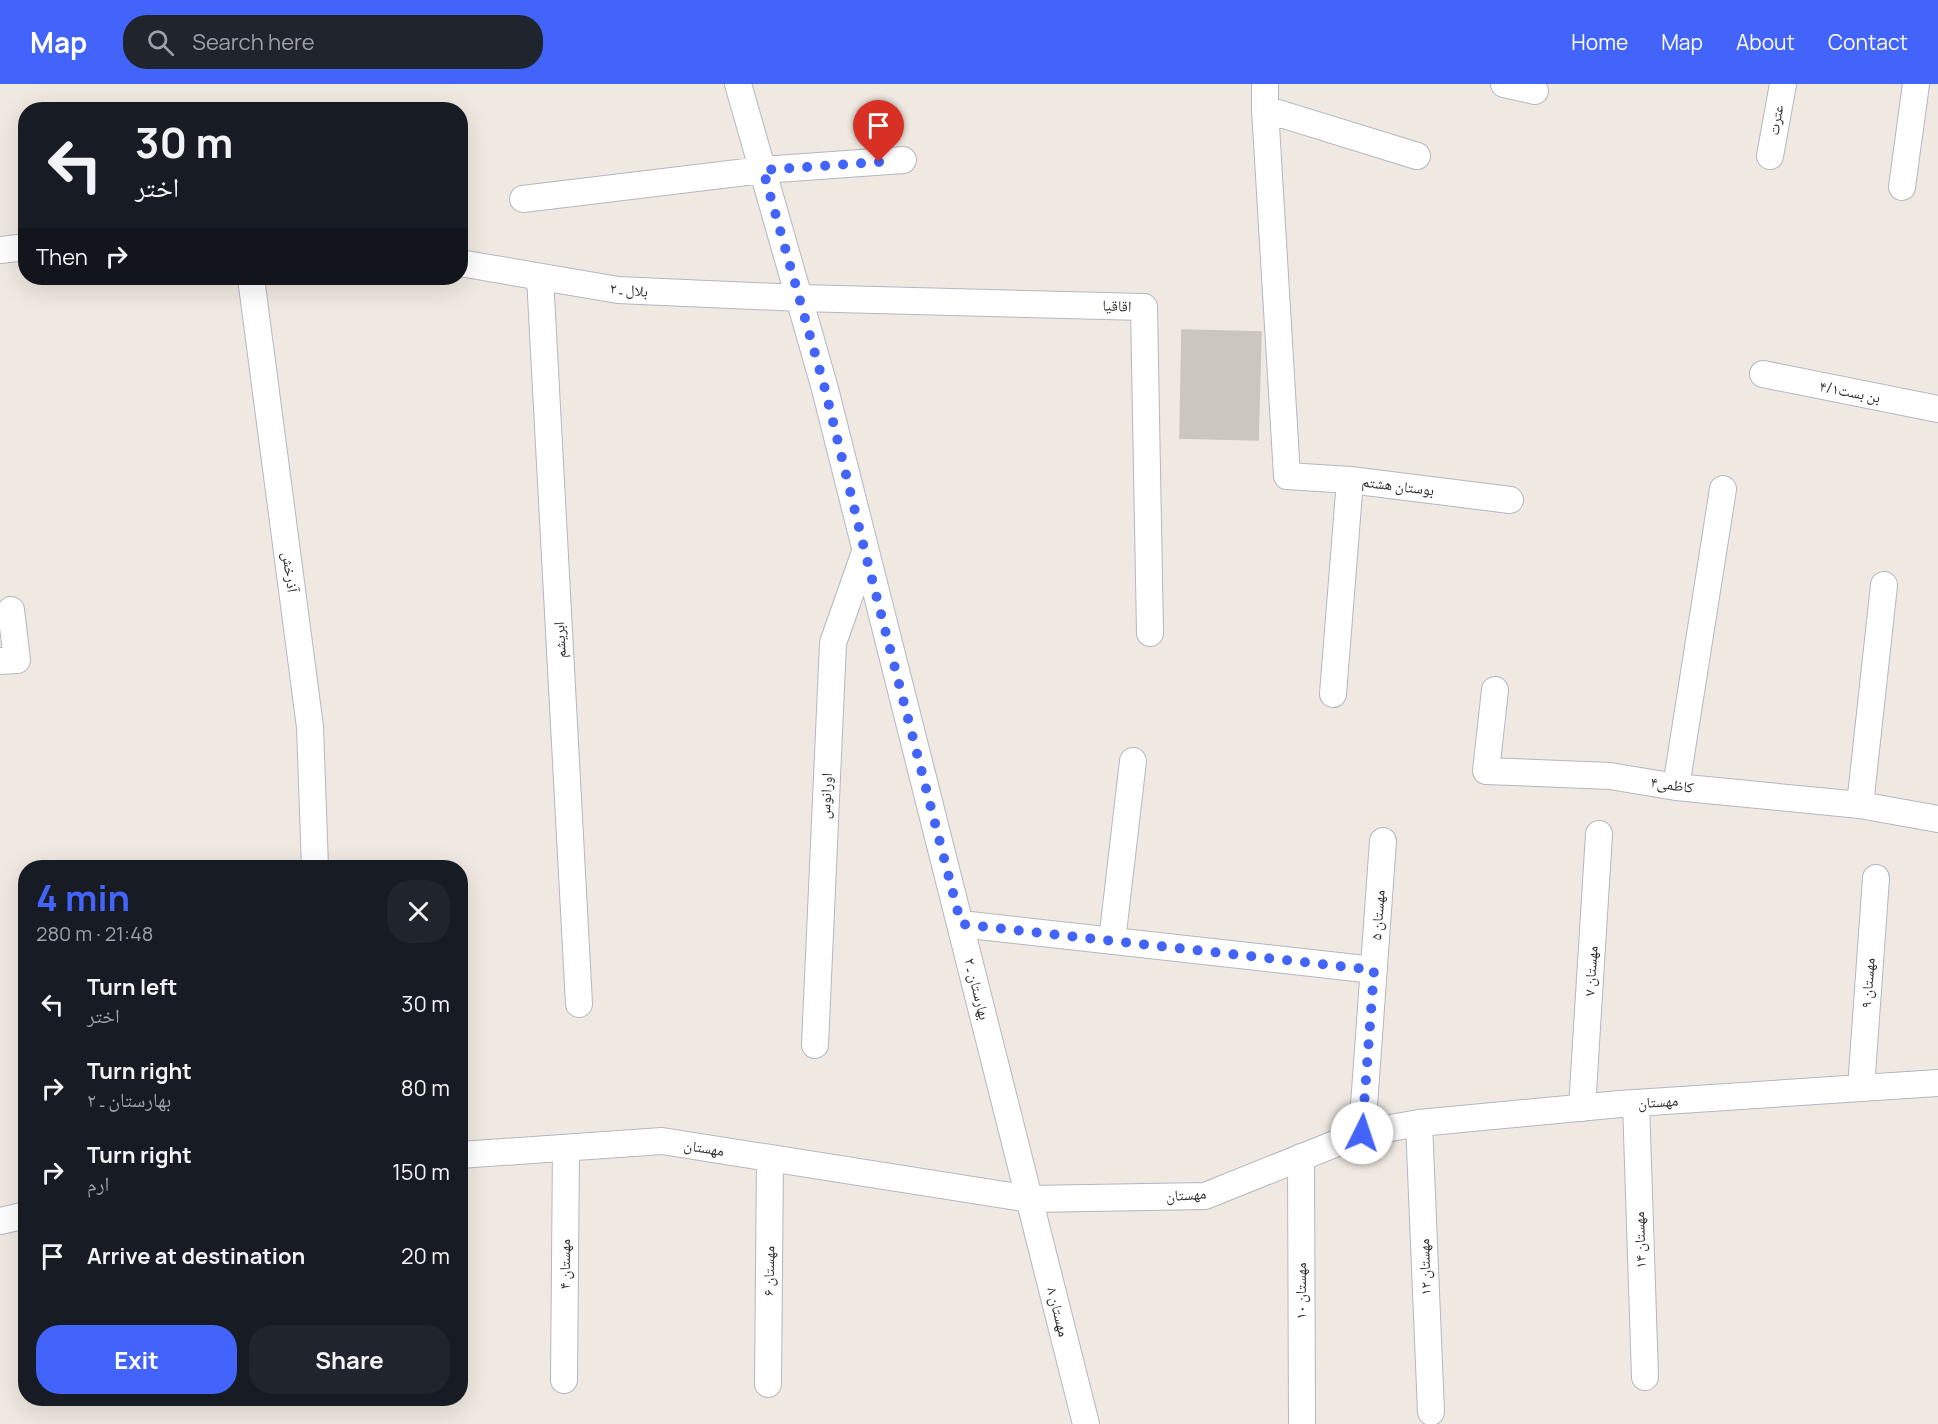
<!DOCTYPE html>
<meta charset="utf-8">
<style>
:root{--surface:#171b24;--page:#20242c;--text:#f1f3f6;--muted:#9ea1a6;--accent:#4264fb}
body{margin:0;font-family:Manrope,"Noto Naskh Arabic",sans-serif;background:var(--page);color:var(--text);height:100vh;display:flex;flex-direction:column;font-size:22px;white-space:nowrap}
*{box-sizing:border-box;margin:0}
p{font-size:20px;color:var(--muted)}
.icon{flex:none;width:33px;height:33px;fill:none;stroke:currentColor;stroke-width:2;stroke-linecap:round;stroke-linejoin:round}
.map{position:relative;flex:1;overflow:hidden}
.side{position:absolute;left:18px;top:776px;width:450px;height:546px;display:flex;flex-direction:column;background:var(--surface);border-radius:24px;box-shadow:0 6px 24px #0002}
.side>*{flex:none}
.hud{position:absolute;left:18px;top:18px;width:450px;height:183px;border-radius:24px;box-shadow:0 6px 24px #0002;background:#171b24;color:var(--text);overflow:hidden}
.pin{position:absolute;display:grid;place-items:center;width:51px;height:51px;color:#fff;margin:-62px -26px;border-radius:50% 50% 50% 0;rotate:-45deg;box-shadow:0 0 6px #0007}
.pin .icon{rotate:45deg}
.me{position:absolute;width:66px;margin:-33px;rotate:4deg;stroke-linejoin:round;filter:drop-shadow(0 0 4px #0008)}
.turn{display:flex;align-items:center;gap:21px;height:126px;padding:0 18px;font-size:27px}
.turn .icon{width:78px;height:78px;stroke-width:2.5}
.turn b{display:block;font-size:42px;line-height:51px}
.then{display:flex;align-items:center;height:57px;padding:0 18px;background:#0003;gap:12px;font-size:22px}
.round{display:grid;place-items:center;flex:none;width:63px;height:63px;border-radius:24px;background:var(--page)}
.summary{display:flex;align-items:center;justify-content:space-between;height:102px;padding:0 18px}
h1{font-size:36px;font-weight:700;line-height:45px;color:var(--accent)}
.button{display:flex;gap:12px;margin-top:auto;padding:12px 18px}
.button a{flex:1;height:69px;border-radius:24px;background:var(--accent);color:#fff;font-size:24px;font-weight:700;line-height:69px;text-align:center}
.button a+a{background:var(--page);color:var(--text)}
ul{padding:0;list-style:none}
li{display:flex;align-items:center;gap:18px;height:84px;padding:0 18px}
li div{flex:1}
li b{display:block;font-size:22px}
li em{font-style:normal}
header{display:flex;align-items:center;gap:36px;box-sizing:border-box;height:84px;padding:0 30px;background:var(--accent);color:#fff}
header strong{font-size:28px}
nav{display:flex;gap:33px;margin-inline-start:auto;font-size:21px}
.search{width:420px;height:54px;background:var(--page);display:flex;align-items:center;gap:15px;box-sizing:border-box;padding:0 21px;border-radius:24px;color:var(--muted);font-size:22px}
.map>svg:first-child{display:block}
</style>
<header>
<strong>Map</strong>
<div class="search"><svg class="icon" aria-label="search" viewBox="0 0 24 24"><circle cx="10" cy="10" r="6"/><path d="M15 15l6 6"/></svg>Search here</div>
<nav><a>Home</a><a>Map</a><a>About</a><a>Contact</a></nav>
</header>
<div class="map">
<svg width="1938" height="1340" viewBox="0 0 1938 1340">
<rect width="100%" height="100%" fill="#efe9e1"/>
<path fill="#cbc7bf" stroke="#cbc5ba" stroke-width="1.5" d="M 1182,246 L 1261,248 L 1258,356 L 1180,354 Z"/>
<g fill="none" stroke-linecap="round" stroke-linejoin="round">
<g stroke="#b4b7c1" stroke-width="28">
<path id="minor" d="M 738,0 L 825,305 L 1086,1340
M 1265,0 L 1265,25 L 1287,392 L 1350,396 L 1510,416
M 1504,0 L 1535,7
M 1265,25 L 1417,72
M 1770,72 L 1783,0
M 1902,103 L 1916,0
M 523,115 L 763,86 L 903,76
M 0,166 L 26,163
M 460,179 L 618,206 L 800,214 L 1144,223 L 1150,549
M 540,193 L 579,920
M 251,194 L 310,643 L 315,783
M 1763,290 L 1938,325
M 0,577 L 17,576 L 11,526
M 1495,606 L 1486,687 L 1610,692 L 1676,703 L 1860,721 L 1938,735
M 1333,610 L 1350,396
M 1676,703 L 1723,405
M 1860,721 L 1884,501
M 961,840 L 1374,886
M 1112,857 L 1133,677
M 815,961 L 833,559 L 865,468
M 1861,1004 L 1876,794
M 1636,1019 L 1645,1293
M 1582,1024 L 1599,750
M 1419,1039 L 1431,1328
M 1362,1049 L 1383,757
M 460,1071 L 662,1057 L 1030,1115 L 1205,1112 L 1362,1049 L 1419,1039 L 1620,1020 L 1938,999
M 1301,1073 L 1302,1340
M 0,1137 L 26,1131
M 564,1296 L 566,1064
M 768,1300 L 770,1074"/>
</g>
<use href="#minor" stroke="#fff" stroke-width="26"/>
</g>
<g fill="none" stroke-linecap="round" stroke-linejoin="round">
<path stroke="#4264fb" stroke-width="10" stroke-dasharray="0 18" d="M 879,78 L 763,86 L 825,305 L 865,468 L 961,840 L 1374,886 L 1362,1049"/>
</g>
<g text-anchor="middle" stroke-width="4.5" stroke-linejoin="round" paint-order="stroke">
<g font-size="15" fill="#2e2e2e" stroke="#fff">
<text transform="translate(1776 36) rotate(-81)" y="5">عترت</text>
<text transform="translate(629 206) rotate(5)" y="5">بلال ـ ۲</text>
<text transform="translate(1117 222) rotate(2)" y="5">اقاقیا</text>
<text transform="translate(1850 308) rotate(11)" y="5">بن بست۴/۱</text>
<text transform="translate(1398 402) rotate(7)" y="5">بوستان هشتم</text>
<text transform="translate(290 488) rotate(82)" y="5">آذرخش</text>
<text transform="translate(560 556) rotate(-93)" y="5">ابریشم</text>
<text transform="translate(1672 701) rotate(8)" y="5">کاظمی۴</text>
<text transform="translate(826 712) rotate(-87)" y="5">اورانوس</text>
<text transform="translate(1378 831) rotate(-86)" y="5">مهستان ۵</text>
<text transform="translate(1591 887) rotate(-86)" y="5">مهستان ۷</text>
<text transform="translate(1868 899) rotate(-86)" y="5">مهستان ۹</text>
<text transform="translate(977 905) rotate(76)" y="5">بهارستان ـ ۲</text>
<text transform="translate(1658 1018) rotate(-4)" y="5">مهستان</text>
<text transform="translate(704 1064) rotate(9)" y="5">مهستان</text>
<text transform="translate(1186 1111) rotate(-4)" y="5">مهستان</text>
<text transform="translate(1640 1156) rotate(-92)" y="5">مهستان ۱۴</text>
<text transform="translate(565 1180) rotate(-90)" y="5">مهستان ۴</text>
<text transform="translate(1425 1183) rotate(-92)" y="5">مهستان ۱۲</text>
<text transform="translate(769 1187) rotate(-89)" y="5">مهستان ۶</text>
<text transform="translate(1301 1207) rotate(-90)" y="5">مهستان ۱۰</text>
<text transform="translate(1058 1228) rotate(76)" y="5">مهستان ۸</text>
</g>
</g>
</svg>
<div class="pin" style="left:879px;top:78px;background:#d93025"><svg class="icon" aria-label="arrive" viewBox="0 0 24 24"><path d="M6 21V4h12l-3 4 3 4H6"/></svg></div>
<svg class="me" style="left:1362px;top:1049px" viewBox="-20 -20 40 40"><circle r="19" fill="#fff"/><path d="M0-13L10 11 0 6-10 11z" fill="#4264fb"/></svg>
<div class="hud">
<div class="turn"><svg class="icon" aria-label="left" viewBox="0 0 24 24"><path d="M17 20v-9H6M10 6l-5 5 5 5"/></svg><div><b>30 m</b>اختر</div></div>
<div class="then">Then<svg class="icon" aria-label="right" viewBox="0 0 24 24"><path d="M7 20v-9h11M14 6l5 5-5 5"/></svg></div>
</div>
<section class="side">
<div class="summary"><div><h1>4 min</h1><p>280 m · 21:48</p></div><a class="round"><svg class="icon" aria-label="close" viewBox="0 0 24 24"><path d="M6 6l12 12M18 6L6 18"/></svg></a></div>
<ul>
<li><svg class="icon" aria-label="left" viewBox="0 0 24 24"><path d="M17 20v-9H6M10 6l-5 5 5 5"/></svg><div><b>Turn left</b><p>اختر</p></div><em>30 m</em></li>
<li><svg class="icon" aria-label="right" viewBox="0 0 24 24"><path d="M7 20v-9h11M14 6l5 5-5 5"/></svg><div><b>Turn right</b><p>بهارستان ـ ۲</p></div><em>80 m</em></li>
<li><svg class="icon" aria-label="right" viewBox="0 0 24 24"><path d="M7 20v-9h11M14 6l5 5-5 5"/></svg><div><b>Turn right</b><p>ارم</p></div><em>150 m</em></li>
<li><svg class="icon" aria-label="arrive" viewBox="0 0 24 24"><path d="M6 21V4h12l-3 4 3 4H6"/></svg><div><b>Arrive at destination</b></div><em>20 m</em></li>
</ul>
<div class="button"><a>Exit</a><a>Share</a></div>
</section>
</div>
